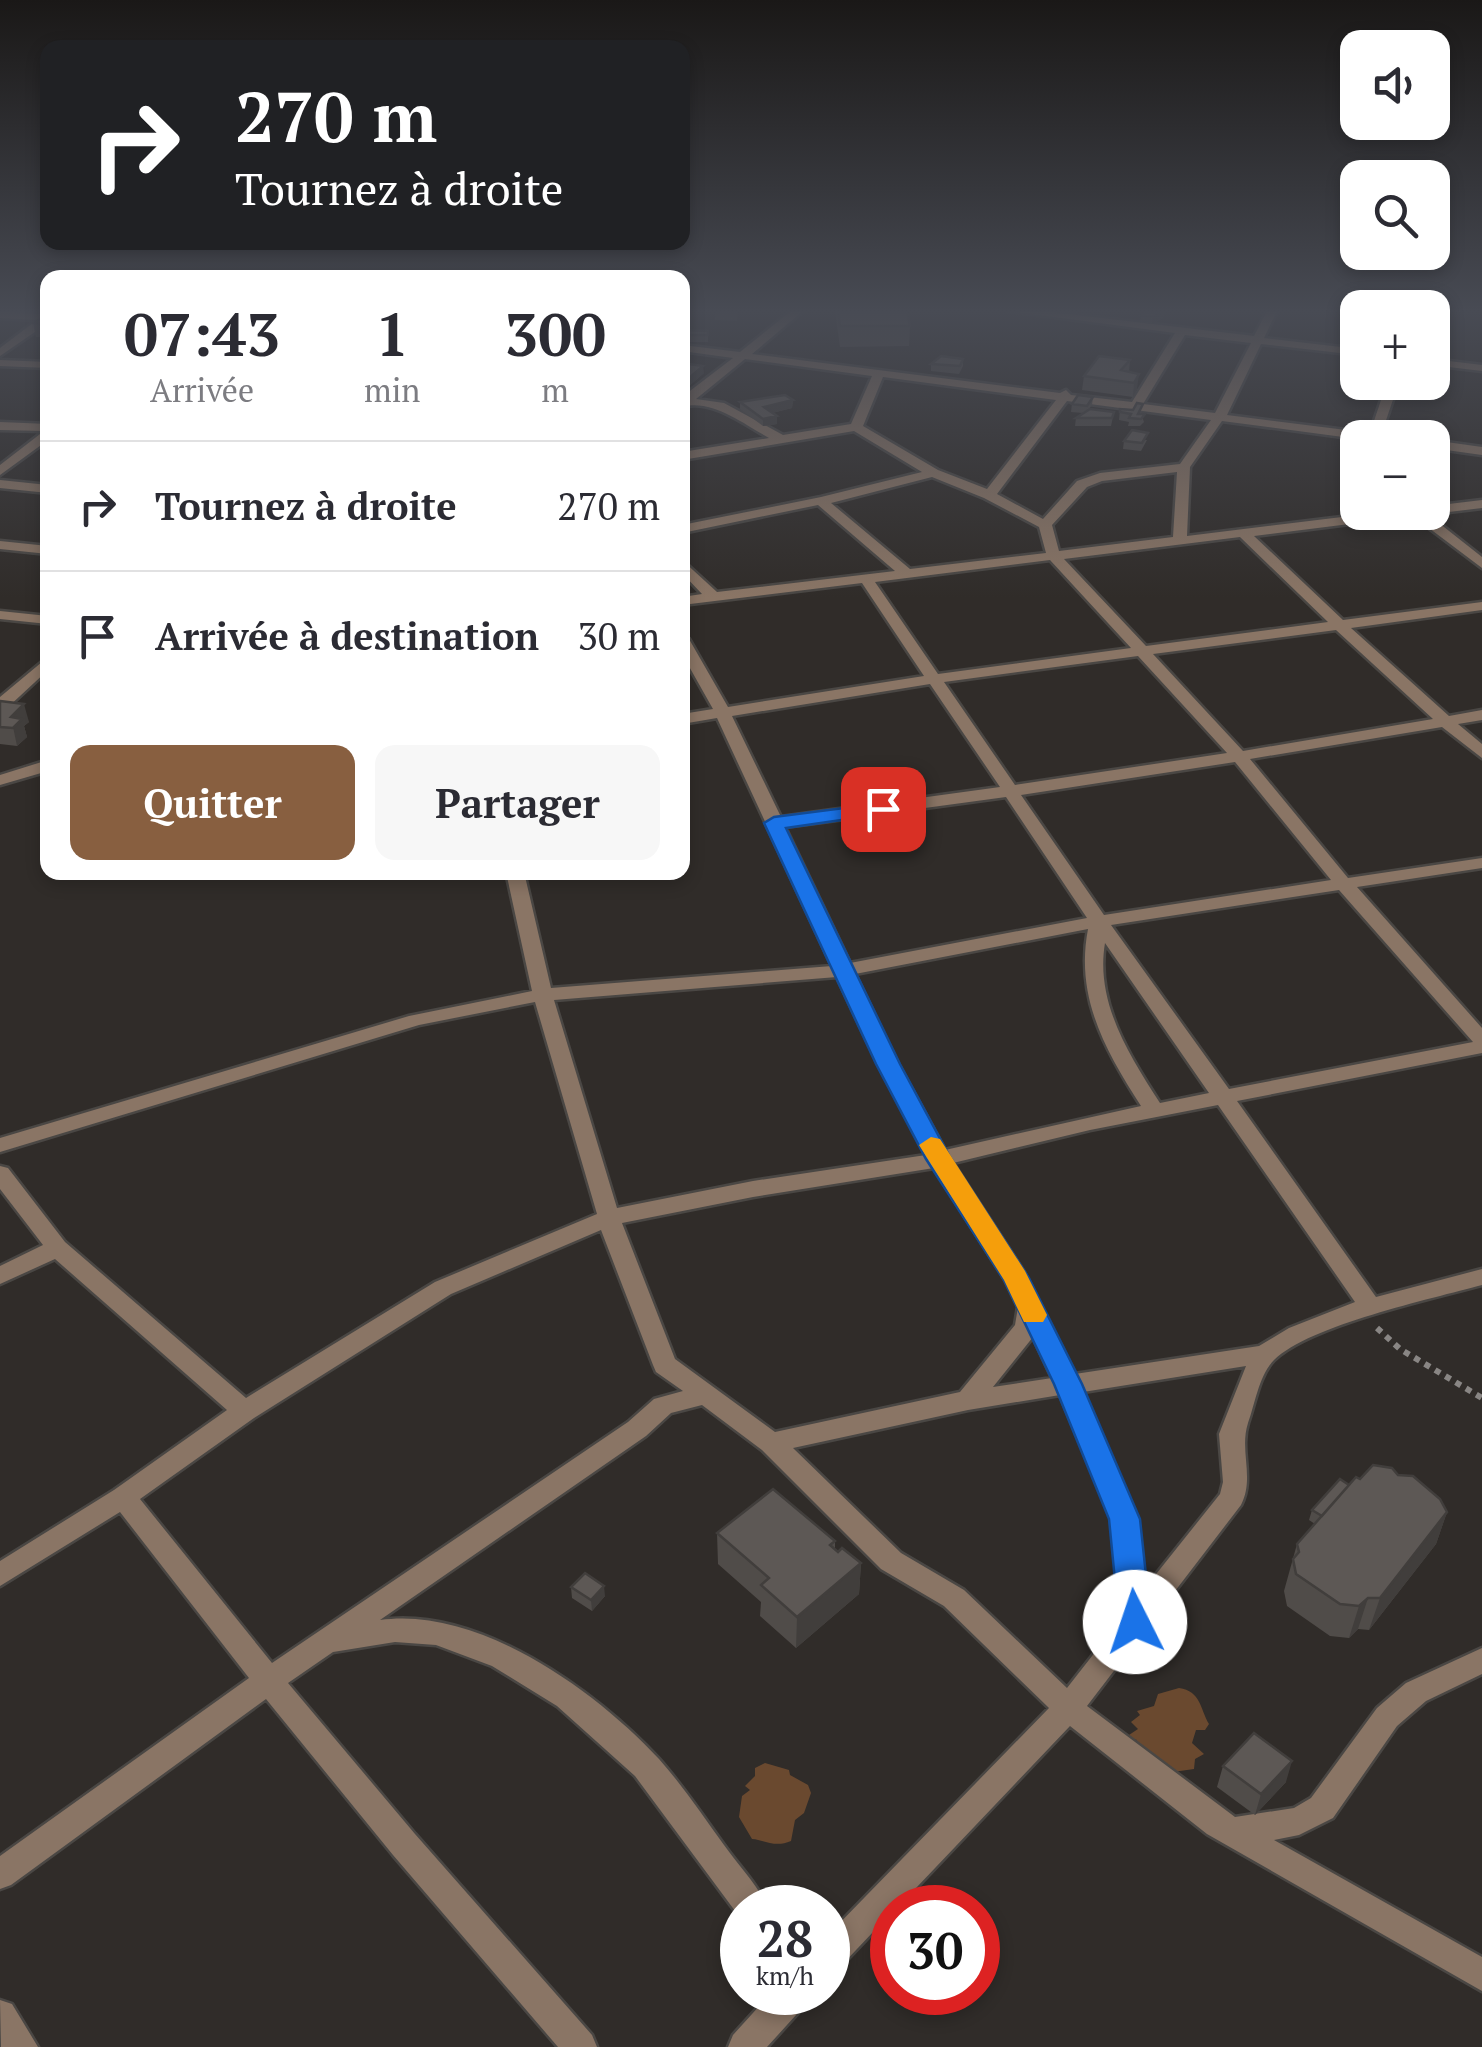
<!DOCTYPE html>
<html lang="fr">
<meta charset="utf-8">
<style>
:root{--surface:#fff;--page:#f7f7f7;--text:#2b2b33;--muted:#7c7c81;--line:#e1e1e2;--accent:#885f40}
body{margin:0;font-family:"PT Serif",serif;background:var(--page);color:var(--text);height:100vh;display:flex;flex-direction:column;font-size:38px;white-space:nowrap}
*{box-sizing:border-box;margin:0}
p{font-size:32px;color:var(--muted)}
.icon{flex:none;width:55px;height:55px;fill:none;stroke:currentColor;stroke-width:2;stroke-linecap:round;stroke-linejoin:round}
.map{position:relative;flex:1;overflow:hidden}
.side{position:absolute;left:40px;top:270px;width:650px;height:610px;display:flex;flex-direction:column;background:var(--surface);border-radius:20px;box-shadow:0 5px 15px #0003}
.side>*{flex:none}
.banner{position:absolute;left:40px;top:40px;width:650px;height:210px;border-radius:20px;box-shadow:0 5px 15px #0003;background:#202124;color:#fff;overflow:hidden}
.tools{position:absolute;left:1340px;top:30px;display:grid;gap:20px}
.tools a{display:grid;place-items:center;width:110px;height:110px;border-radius:20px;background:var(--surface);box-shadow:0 5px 15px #0003;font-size:50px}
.speed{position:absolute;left:720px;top:1885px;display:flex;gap:20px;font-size:50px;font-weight:700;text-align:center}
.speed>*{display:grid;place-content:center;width:130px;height:130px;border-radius:50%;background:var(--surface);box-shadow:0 5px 15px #0003;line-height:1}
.speed small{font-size:25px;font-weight:400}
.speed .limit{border:15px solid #d22;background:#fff;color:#111}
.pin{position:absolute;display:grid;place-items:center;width:85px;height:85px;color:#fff;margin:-42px;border-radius:20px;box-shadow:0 5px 15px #0006}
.me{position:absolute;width:110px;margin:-55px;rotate:356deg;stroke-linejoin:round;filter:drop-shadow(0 0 8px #0008)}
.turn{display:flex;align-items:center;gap:35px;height:210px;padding:0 30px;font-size:45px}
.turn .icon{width:130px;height:130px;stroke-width:2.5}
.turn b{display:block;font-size:70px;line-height:85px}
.eta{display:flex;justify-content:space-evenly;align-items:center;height:170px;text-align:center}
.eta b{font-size:60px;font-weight:800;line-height:70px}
.primary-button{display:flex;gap:20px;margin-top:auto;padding:20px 30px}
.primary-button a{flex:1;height:115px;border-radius:20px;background:var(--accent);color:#fff;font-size:40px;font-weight:800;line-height:115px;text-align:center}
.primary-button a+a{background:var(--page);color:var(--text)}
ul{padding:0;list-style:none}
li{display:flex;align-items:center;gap:30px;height:130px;padding:0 30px;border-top:2px solid var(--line)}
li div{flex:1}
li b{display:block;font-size:38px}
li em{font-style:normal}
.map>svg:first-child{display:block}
</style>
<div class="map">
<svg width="1482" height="2047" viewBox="0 0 1482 2047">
<rect width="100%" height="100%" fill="#302c29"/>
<path fill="#6a492f" d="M 1179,1688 C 1201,1691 1200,1709 1209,1724 L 1205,1730 L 1196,1730 L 1192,1743 L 1204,1754 L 1195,1759 L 1194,1769 L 1173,1772 L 1137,1752 L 1137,1740 L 1126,1737 L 1138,1729 L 1131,1722 L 1140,1715 L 1137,1711 L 1154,1706 L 1158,1694 Z
M 765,1763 L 789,1770 L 790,1775 L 808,1785 L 811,1793 L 804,1813 L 795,1820 L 791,1841 C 775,1848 765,1840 752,1839 L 739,1817 L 742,1796 L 750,1790 L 745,1786 L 755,1776 L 755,1768 Z"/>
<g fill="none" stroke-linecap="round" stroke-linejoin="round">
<g stroke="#4a4744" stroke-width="5">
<path id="street" d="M 682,311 L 688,311 L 682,316 Z
M 791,311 L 803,311 L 752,354 L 1060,393 L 1066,390 L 1071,395 L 1132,402 L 1175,333 L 1009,311 L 1042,311 L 1254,336 L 1267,311 L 1277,311 L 1264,338 L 1358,349 L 1358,355 L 1261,344 L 1227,415 L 1370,433 L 1387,382 L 1399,382 L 1381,435 L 1386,438 L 1358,439 L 1222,421 L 1190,467 L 1187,536 L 1342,517 L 1351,490 L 1358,486 L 1356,515 L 1425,512 L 1482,557 L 1482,568 L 1413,516 L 1254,536 L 1343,620 L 1482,602 L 1482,610 L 1351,628 L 1449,716 L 1482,710 L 1482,720 L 1458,724 L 1482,744 L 1482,758 L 1442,727 L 1250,759 L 1348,878 L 1482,858 L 1482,868 L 1357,887 L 1482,1028 L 1482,1053 L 1237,1101 L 1376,1297 L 1482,1269 L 1482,1285 C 1431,1299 1310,1325 1274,1360 C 1259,1375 1255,1404 1248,1423 C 1239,1451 1255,1478 1241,1505 L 1087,1706 L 1235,1817 L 1294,1808 L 1311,1798 L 1377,1708 L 1406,1683 L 1482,1648 L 1482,1674 L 1426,1701 L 1397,1726 L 1333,1818 L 1299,1835 L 1274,1840 L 1482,1957 L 1482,1991 L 1207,1834 L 1070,1726 L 897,1908 L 892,1908 L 892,1912 L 839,1968 L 828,1973 L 828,1935 L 1049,1708 L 944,1606 L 881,1569 L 762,1450 L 702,1405 L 671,1413 L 646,1436 L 380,1620 C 478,1606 595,1690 659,1759 C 683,1786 703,1816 724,1845 C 738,1865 758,1885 768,1908 L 742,1908 L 741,1919 L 635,1776 L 557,1706 L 492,1666 L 436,1645 L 395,1642 L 333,1652 L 288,1683 L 415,1834 L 592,2035 L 597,2047 L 558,2047 L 393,1855 L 266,1699 L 11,1885 L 0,1889 L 0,1856 L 249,1678 L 120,1512 L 0,1586 L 0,1561 L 114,1490 L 227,1410 L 55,1259 L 0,1284 L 0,1266 L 43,1245 L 0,1189 L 0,1166 L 8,1168 L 65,1242 L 246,1398 L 435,1282 L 597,1214 L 535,1002 L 419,1025 L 0,1152 L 0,1138 L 409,1016 L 532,991 L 506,872 L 524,872 L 551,988 L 832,966 L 717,718 L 682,724 L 682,714 L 713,709 L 682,654 L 682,635 L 689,639 L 728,707 L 924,676 L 862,583 L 682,605 L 682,597 L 702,594 L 682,573 L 682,560 L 717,592 L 895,571 L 818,505 L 682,533 L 682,525 L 821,497 L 922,472 L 854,431 L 682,460 L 682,452 L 769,438 C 744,424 711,398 682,407 L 682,397 L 733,358 L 682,351 L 682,345 L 740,352 ZM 1185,335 L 1251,343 L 1215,413 L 1143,404 ZM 745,359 L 872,376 L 851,424 L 783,435 L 724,403 L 696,399 ZM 883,377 L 1056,400 L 987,489 L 938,470 L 863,426 ZM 1067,401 L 1211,420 L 1180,464 L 1100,473 L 1077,481 L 1043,519 L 997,494 ZM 1177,472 L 1173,537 L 1059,551 L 1052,525 L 1087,487 L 1102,481 ZM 932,477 L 984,498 L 1039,527 L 1046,553 L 910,569 L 831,503 ZM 1240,537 L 1328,622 L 1146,646 L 1064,559 ZM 1050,560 L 1131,648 L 938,674 L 875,582 ZM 1336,630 L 1433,719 L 1243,751 L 1153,654 ZM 1138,656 L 1227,753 L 1015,785 L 944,682 ZM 930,684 L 1000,787 L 781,817 L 732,716 ZM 1235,762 L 1331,880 L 1104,915 L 1021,795 ZM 1006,797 L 1087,918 L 850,963 L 785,827 ZM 1339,890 L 1473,1042 L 1229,1089 L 1111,925 ZM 1088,929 C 1075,997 1105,1050 1141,1106 L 945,1150 L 898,1064 L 855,974 ZM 1105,943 L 1209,1093 L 1160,1103 C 1129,1055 1095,1002 1105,943 ZM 837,977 L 878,1064 L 926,1155 L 753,1181 L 617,1208 L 554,1000 ZM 1218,1105 L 1355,1302 L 1289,1328 L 1259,1346 L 1075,1374 L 1024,1272 L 953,1163 L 1090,1130 ZM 934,1168 L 1005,1280 L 1018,1307 L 1015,1325 L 960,1392 L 775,1432 L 675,1359 L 622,1223 L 753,1197 ZM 601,1230 L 653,1365 L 656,1372 L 683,1391 L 654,1399 L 628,1422 L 272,1663 L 140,1499 L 254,1418 L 451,1294 ZM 1033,1337 L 1052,1378 L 993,1387 ZM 1246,1366 L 1219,1434 L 1223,1482 L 1220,1494 L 1145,1588 L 1138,1519 L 1083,1392 ZM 1060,1395 L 1112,1519 L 1121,1619 L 1067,1688 L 964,1590 L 901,1553 L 793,1448 L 968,1410 Z
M 0,312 L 48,314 L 48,323 L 0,356 L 0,348 L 37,320 L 0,318 Z
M 1432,359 L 1482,365 L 1482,371 L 1432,365 Z
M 0,360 L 48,362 L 48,368 L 0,366 Z
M 0,422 L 48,424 L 48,440 L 0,475 L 0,465 L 44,431 L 0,430 Z
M 1432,440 L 1482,447 L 1482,455 L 1432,448 Z
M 0,480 L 48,485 L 48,493 L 0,488 Z
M 1482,500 L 1482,508 L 1432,514 L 1427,512 L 1432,512 L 1432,506 Z
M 0,541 L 48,546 L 48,554 L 0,549 Z
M 0,611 L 48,616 L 48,624 L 0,619 Z
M 48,657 L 48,670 L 6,709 L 0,711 L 0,697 Z
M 48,760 L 48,771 L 0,785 L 0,775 Z
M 772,1992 L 810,1992 L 806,2004 L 767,2047 L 728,2047 L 733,2035 Z
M 0,2000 L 12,2004 L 38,2047 L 1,2047 Z"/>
</g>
<path stroke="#898684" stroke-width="6" stroke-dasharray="6 6" stroke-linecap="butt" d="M 1377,1328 L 1400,1349 L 1482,1398"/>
<use href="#street" fill="#8a7565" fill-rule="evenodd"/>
</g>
<path fill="#504c49" d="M 715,311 L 738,311 L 737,321 L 715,320 Z
M 835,311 L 907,311 L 910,326 L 909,346 L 840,347 Z
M 1164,311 L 1163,318 L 1152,324 L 1140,322 L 1141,315 Z
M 48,315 L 48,337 L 36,337 L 33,323 Z
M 684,330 L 708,331 L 708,342 L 686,342 Z
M 963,359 L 963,366 L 959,374 L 931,371 L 931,364 Z
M 1130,360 L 1129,372 L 1137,389 L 1133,397 L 1082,390 L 1084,376 Z
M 682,369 L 704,373 L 688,387 L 682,386 Z
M 1093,397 L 1092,405 L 1089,409 L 1114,412 L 1111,426 L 1075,426 L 1076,418 L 1083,413 L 1071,412 L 1072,404 Z
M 793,400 L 792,408 L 772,413 L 777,424 L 763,426 L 740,409 L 740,402 Z
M 1120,409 L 1142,411 L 1141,414 L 1144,422 L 1140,426 L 1128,426 L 1129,422 L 1119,420 Z
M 1147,440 L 1141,451 L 1123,449 L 1124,441 Z
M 0,701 L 29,722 L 24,726 L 27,737 L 17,746 L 0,744 Z
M 1398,1475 L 1447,1512 L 1436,1544 L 1369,1630 L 1358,1629 L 1349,1638 L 1330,1636 L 1287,1606 L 1284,1591 L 1297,1544 L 1315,1524 L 1309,1520 L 1312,1510 L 1360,1479 Z
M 717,1533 L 835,1541 L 835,1549 L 861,1563 L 859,1594 L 796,1648 L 760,1616 L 761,1602 L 718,1564 Z
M 571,1587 L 605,1596 L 592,1611 L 572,1598 Z
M 1223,1766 L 1286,1782 L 1255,1815 L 1217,1787 Z"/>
<path fill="#413e3c" d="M 1164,311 L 1163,318 L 1152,324 L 1153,317 Z
M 703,366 L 704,373 L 688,387 L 688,379 Z
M 1139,374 L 1137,389 L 1133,397 L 1134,383 Z
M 793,400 L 792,408 L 764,415 L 764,407 Z
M 777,416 L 777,424 L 763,426 L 763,419 Z
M 24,704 L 29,722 L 24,726 L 27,737 L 17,746 L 11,717 Z
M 1447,1512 L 1436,1544 L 1369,1630 L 1380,1598 Z
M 861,1563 L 859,1594 L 796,1648 L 797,1617 Z
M 604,1586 L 605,1596 L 592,1611 L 591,1600 Z
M 1368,1598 L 1358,1629 L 1349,1638 L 1359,1606 Z
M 1292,1761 L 1286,1782 L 1255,1815 L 1261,1794 Z"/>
<path fill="#5d5855" stroke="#413e3c" stroke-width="2.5" d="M 838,311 L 907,311 L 910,326 L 840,326 Z
M 1148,311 L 1164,311 L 1153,317 L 1141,315 Z
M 48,315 L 48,324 L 33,323 Z
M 684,330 L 708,331 L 708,335 L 686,335 Z
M 941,356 L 963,359 L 960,366 L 931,364 Z
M 1099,356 L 1130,360 L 1121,370 L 1139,374 L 1134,383 L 1084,376 Z
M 689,364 L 703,366 L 688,379 L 682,378 L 682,369 Z
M 785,395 L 793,400 L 764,407 L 777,416 L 763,419 L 740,402 Z
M 1078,395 L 1093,397 L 1087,406 L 1072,404 Z
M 1137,403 L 1143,404 L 1138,414 L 1145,414 L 1141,419 L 1129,418 L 1131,414 L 1120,412 L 1120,409 L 1133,410 Z
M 1090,409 L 1114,412 L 1112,418 L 1076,418 Z
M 1132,430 L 1148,433 L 1142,443 L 1124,441 Z
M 0,701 L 24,704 L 11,717 L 22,719 L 13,728 L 0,727 Z
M 1373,1465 L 1392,1468 L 1398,1475 L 1413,1476 L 1440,1499 L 1447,1512 L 1380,1598 L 1368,1598 L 1359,1606 L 1340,1604 L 1296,1574 L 1293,1559 L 1299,1552 L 1297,1544 L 1356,1477 L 1360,1479 Z
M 1340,1479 L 1349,1485 L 1322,1516 L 1312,1510 Z
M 773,1489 L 835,1541 L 830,1545 L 838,1552 L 842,1548 L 861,1563 L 797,1617 L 761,1585 L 769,1578 L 717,1533 Z
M 585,1573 L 604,1586 L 591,1600 L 571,1587 Z
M 1254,1733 L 1292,1761 L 1261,1794 L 1223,1766 Z"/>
<linearGradient id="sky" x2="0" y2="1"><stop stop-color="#1a1817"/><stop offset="0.52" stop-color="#484b54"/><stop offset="1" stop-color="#484b54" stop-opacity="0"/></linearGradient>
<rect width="1482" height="598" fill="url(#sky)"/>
<path fill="#1a73e8" stroke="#114b97" stroke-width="2.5" d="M 883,803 L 893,809 L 890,813 L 786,828 L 900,1064 L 950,1157 L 1029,1278 L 1082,1384 L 1140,1519 L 1151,1622 L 1146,1632 L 1135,1636 L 1124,1632 L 1119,1622 L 1109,1519 L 1054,1384 L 1004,1280 L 926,1159 L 876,1064 L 764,823 L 774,817 Z"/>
<path fill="#f59e0b" d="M 931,1137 L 940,1139 L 1025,1271 L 1047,1315 L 1043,1322 L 1024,1322 L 1004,1280 L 919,1145 Z"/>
</svg>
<div class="tools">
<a><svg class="icon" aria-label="sound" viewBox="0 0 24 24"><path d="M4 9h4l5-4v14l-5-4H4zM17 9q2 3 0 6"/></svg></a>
<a><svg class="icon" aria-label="search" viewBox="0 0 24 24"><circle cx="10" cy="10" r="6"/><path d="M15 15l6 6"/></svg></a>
<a>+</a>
<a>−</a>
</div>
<div class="speed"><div>28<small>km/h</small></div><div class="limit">30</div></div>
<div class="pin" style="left:883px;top:809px;background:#d93025"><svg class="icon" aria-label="arrive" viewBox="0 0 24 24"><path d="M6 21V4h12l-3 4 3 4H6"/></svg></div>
<svg class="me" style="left:1135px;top:1622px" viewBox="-20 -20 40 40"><circle r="19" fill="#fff"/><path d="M0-13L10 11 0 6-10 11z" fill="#1a73e8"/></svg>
<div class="banner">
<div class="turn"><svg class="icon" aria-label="right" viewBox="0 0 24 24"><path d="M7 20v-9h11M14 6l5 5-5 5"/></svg><div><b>270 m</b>Tournez à droite</div></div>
</div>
<section class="side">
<div class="eta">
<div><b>07:43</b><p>Arrivée</p></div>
<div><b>1</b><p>min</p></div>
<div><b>300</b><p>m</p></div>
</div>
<ul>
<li><svg class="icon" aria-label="right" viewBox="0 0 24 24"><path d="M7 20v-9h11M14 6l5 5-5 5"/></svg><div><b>Tournez à droite</b></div><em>270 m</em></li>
<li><svg class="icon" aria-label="arrive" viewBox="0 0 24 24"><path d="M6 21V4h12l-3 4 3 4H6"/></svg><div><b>Arrivée à destination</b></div><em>30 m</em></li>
</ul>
<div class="primary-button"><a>Quitter</a><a>Partager</a></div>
</section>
</div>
